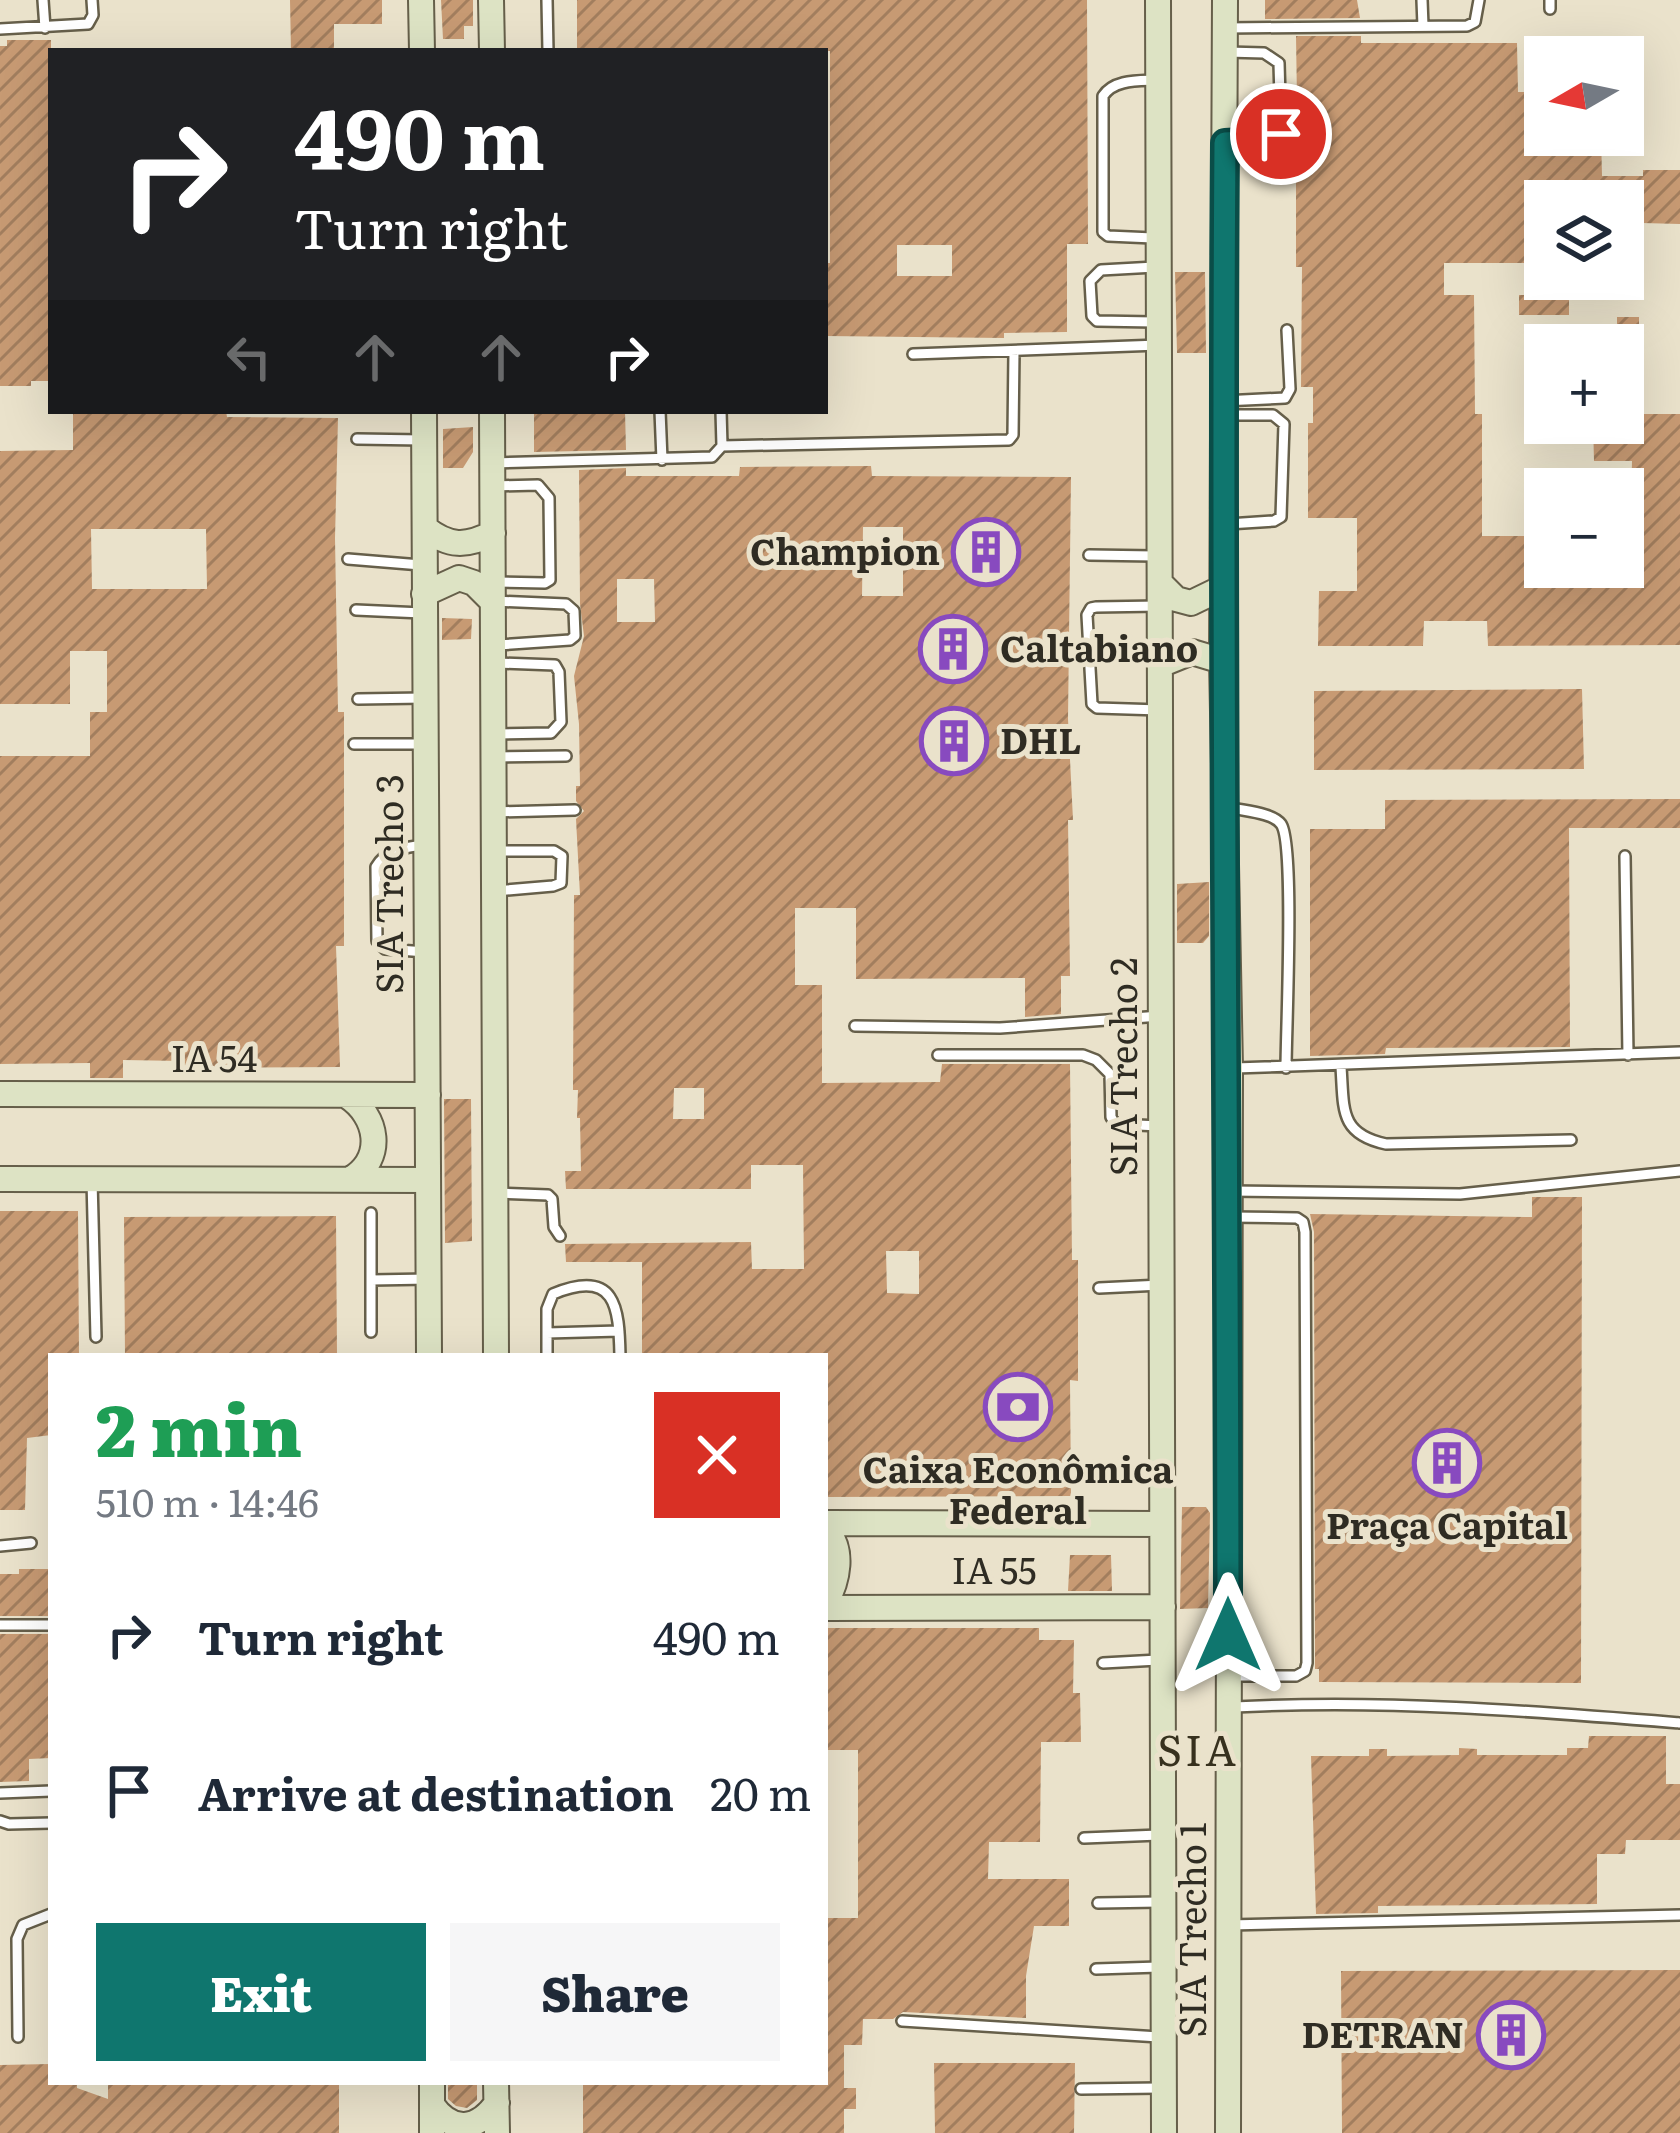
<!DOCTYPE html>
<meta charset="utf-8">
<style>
:root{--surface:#fff;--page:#f6f6f7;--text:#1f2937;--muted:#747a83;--accent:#0f766e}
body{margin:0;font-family:Literata,serif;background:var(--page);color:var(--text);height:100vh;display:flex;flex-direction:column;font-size:45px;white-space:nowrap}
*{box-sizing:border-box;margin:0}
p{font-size:39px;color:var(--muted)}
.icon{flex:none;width:66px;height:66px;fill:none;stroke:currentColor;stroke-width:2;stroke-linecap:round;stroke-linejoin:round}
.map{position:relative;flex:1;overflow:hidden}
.details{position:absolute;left:48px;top:1353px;width:780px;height:732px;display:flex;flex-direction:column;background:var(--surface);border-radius:0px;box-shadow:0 12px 48px #0002}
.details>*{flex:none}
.top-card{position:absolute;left:48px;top:48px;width:780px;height:366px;border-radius:0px;box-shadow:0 12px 48px #0002;background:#202124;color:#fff;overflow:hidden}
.needle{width:78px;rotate:261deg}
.buttons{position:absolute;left:1524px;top:36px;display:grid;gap:24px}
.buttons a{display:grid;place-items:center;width:120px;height:120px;border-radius:0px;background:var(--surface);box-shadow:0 12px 48px #0002;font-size:60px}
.pin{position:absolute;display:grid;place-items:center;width:102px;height:102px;color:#fff;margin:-51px;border:6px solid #fff;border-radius:50%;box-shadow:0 3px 12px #0007}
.me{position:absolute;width:132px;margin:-66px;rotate:0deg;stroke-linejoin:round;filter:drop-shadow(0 0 9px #0008)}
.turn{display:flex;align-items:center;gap:42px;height:252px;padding:0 48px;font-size:54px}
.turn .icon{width:156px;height:156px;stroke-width:2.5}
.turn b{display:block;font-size:84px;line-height:102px}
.lanes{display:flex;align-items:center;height:114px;padding:0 48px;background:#0003;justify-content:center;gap:60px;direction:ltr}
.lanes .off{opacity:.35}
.round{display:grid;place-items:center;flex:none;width:126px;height:126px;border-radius:0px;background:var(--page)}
.head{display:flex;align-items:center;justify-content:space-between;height:204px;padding:0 48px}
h1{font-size:72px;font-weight:800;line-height:90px;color:#1e9e55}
.button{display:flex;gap:24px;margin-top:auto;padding:24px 48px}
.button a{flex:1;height:138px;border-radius:0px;background:var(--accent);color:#fff;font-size:48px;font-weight:800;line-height:138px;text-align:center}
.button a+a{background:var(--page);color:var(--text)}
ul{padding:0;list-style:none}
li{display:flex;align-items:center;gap:36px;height:156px;padding:0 48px}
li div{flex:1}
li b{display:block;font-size:45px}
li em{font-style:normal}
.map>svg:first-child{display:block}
</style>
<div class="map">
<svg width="1680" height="2133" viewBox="0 0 1680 2133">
<defs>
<pattern id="building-hatch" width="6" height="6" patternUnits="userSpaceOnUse" patternTransform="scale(3)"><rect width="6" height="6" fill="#c79a73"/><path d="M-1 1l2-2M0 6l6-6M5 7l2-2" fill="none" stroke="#a27e5e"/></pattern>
</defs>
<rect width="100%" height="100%" fill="#eae2cb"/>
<path fill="url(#building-hatch)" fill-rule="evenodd" d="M 290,0 L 382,0 L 382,24 L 334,24 L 334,51 L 291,51 Z
M 441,0 L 473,0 L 473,26 L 464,26 L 464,39 L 443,39 Z
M 577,0 L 1087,0 L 1088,244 L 1067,244 L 1067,332 L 1004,333 L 1004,338 L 825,336 L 825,263 L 830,263 L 830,51 L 577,51 ZM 897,245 L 952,245 L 952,276 L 897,276 Z
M 1265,0 L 1357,0 L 1360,18 L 1265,19 Z
M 1296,36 L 1361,36 L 1361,43 L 1517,43 L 1518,92 L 1545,92 L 1545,135 L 1601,135 L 1602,176 L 1643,176 L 1643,170 L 1680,170 L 1680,224 L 1642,223 L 1643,201 L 1545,201 L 1545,263 L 1444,263 L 1444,295 L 1474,295 L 1475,414 L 1482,414 L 1482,536 L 1545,536 L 1545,567 L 1623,567 L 1623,536 L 1630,536 L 1632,461 L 1594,461 L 1593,423 L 1623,423 L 1623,345 L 1617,345 L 1617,317 L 1639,317 L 1639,414 L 1680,414 L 1680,645 L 1488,646 L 1487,621 L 1424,621 L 1423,646 L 1318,646 L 1319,591 L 1357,591 L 1357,518 L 1308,518 L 1308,423 L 1313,423 L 1313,387 L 1301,387 L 1302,267 L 1296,267 L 1296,172 L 1303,172 L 1303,108 L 1297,101 Z
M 7,40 L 51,40 L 51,381 L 31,381 L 31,386 L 0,386 L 0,46 L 7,46 Z
M 1175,272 L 1205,272 L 1206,353 L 1177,353 Z
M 1519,295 L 1569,295 L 1569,315 L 1519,315 Z
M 73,411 L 226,411 L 227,417 L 338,418 L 335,538 L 338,712 L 344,712 L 344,946 L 336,946 L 340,1067 L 183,1068 L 182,1061 L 123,1060 L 123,1078 L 90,1078 L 90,1063 L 0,1064 L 0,756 L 90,756 L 90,712 L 107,712 L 107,651 L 70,651 L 70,704 L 0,704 L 0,451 L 73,450 ZM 91,529 L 206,529 L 207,589 L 92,589 Z
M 534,411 L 625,411 L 626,450 L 534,452 Z
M 473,427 L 473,452 L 463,468 L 443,468 L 443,429 Z
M 871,466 L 872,476 L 1071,477 L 1068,719 L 1073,820 L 1068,820 L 1070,976 L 1061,976 L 1061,1014 L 1025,1017 L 1025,978 L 856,979 L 856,908 L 795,908 L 795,985 L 822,985 L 822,1083 L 940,1082 L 942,1064 L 1070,1064 L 1072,1260 L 1078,1260 L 1078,1381 L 1070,1380 L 1071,1496 L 825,1497 L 825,1356 L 642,1356 L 642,1262 L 566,1262 L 565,1244 L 751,1242 L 752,1269 L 804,1269 L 803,1165 L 751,1165 L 751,1189 L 566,1189 L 565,1171 L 581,1171 L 580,1118 L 577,1118 L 578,1090 L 573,1090 L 574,895 L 580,895 L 576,819 L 584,811 L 576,801 L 576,786 L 580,786 L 579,724 L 574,676 L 584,636 L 580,604 L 579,470 L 626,468 L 626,476 L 739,476 L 740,467 ZM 863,527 L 903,527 L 903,596 L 862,596 ZM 617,579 L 654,579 L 655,622 L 617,622 ZM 674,1088 L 704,1088 L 704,1119 L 673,1119 ZM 886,1251 L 919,1251 L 919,1294 L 887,1293 Z
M 442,618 L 472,619 L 471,639 L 442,640 Z
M 1582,689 L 1584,769 L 1314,770 L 1314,691 Z
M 1680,799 L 1680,828 L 1569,828 L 1570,1047 L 1386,1048 L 1385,1054 L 1310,1056 L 1310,829 L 1385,829 L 1385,800 Z
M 1209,882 L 1209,936 L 1203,943 L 1177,943 L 1177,884 Z
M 444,1099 L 471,1099 L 472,1241 L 445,1243 Z
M 1532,1197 L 1582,1197 L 1581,1683 L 1319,1682 L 1319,1669 L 1315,1669 L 1314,1232 L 1310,1214 L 1532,1217 Z
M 0,1211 L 78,1211 L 79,1356 L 51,1356 L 51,1435 L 27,1438 L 25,1510 L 0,1510 Z
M 336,1216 L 337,1356 L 125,1356 L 124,1217 Z
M 1182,1507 L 1206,1507 L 1210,1513 L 1208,1608 L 1180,1609 Z
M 1070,1555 L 1111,1555 L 1112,1591 L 1068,1591 Z
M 19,1569 L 51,1569 L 51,1616 L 0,1616 L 0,1574 L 19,1574 Z
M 826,1628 L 1039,1628 L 1039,1640 L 1074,1640 L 1073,1693 L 1080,1693 L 1081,1742 L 1041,1742 L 1040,1842 L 989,1842 L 988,1879 L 1069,1879 L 1069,1926 L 1034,1926 L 1026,1976 L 1026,2018 L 903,2012 L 893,2019 L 863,2019 L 862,2045 L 844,2045 L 844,2088 L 856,2088 L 856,2109 L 844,2109 L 844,2133 L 583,2133 L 583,2082 L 827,2082 L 827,1918 L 858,1918 L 858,1750 L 825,1750 Z
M 0,1634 L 51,1634 L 51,1758 L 29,1759 L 29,1781 L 0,1782 Z
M 1589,1736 L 1666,1736 L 1666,1784 L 1680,1784 L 1680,1840 L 1626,1840 L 1625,1854 L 1597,1854 L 1597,1904 L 1378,1906 L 1378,1913 L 1316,1914 L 1311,1756 L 1369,1756 L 1369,1749 L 1387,1749 L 1387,1756 L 1459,1755 L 1459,1748 L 1477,1749 L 1477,1755 L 1567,1755 L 1567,1748 L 1588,1748 Z
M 1680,1970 L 1680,2133 L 1342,2133 L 1341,1971 Z
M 934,2063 L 1075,2063 L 1074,2133 L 935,2133 Z
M 51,2064 L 51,2082 L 77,2082 L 77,2088 L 108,2099 L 108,2082 L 339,2082 L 339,2133 L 0,2133 L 0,2065 Z
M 448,2082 L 477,2082 L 477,2100 L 467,2108 L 456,2106 L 448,2099 Z"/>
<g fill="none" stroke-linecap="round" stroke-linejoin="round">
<g stroke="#665f4a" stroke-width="14">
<path id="lane" d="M 43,0 L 45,28
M 547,0 L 548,51
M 1422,0 L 1423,26
M 1550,0 L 1550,9
M 1225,28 L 1467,26 L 1475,22 L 1479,0
M 0,29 L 88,24 L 93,15 L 92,0
M 1225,143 L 1277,140 L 1281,134 L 1279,63 L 1264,53 L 1227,52
M 1153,238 L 1108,236 L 1103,232 L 1103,96 C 1114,79 1139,81 1157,80
M 1154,322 L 1097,321 L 1092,316 L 1090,281 L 1101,270 L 1155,267
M 913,354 L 1159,345
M 1223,401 L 1285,398 L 1290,389 L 1287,330
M 660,411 L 662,460
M 1223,415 L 1273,415 L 1284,424 L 1281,517 L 1274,521 L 1228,524
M 357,439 L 423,440
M 722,446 L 1009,440 L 1013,435 L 1014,351
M 493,463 L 712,457 L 722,446 L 721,411
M 493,486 L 538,485 L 549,498 L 550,580 L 545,583 L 497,582
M 1089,555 L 1155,556
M 348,559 L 421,565
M 494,601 L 566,604 L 574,611 L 575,636 L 570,640 L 498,645
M 1159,606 L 1096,607 L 1091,608 L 1087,615 L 1092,704 L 1097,708 L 1160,710
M 356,610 L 422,613
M 358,699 L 424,698
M 495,734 L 551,733 L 561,722 L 559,672 L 555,665 L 498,663
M 354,744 L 420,744
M 494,757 L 566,756
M 1228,807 C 1242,811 1272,812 1281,824 C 1295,843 1286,1032 1286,1068
M 494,812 L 575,810
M 422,845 C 404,848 386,849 376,867 L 377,941 L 385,949 L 426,952
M 494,851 L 554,851 L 562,856 L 561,883 L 553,886 L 495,891
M 1625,856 L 1628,1055
M 855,1026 L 1000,1028 L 1160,1016
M 938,1055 L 1083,1055 L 1096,1060 L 1110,1074 L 1111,1117 L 1115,1124 L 1160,1126
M 1341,1067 C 1344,1109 1339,1134 1386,1144 L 1571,1140
M 1235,1068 L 1680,1052
M 92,1180 L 96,1337
M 1231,1191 L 1460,1194 L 1680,1171
M 498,1193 L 548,1195 L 552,1199 L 554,1227 L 560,1236
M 371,1213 L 371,1280 L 429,1279
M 1231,1217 L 1297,1218 L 1303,1222 L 1305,1232 L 1307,1663 L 1305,1671 L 1296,1676 L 1234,1676
M 1099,1288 L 1161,1285
M 371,1332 L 371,1280
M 547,1333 L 619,1331
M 547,1356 L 547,1309 L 553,1294 C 616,1268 619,1307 620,1356
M 0,1546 L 31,1543
M 0,1625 L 51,1625
M 1103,1663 L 1158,1660
M 1234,1707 C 1384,1699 1531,1711 1680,1723
M 0,1793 L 51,1791
M 0,1821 L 9,1824 L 51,1823
M 1084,1838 L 1159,1835
M 1098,1903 L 1159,1902
M 1229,1925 L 1680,1915
M 1096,1969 L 1159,1967
M 902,2021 L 1159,2037
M 18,2037 L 17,1939 L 23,1925 L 51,1914
M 1081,2089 L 1159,2088"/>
</g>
<g stroke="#665f4a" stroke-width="28">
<path id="secondary" d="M 421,0 L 422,51
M 491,0 L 492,51
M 1158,0 L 1164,2133
M 1225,0 L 1222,661 L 1230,1068 L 1228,2133
M 424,411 L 429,1356
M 492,411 L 496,1356
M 425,528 C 449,547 466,547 493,533
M 1160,583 L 1176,599 L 1191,603 L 1222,588
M 424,594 L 459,578 L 474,583 L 492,601
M 1160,665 L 1192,652 L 1222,661
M 0,1094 L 428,1095
M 347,1096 C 378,1116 385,1158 351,1179
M 0,1179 L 428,1180
M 825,1523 L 1162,1524
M 825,1529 C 845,1549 838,1581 825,1604
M 825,1608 L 1163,1607
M 496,2082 L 497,2133
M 432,2105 C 452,2133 477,2131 497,2103
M 432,2133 L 432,2082"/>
</g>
<use href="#lane" stroke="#fff" stroke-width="9"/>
<use href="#secondary" stroke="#dde3c4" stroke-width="24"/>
</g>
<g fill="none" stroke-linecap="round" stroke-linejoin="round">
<g stroke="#0a4d48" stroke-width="30">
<path id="route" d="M 1228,1635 C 1228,1138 1221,640 1225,143 L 1277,140 L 1281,134"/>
</g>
<use href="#route" stroke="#0f766e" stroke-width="21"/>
</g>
<defs>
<g id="building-ring" transform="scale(3.45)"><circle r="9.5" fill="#eae2cb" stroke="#884abf" stroke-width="1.5"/><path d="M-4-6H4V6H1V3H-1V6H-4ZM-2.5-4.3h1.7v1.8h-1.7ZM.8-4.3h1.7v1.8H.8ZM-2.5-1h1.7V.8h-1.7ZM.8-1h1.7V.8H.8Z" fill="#884abf"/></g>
<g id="bank-ring" transform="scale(3.45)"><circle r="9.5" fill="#eae2cb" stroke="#884abf" stroke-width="1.5"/><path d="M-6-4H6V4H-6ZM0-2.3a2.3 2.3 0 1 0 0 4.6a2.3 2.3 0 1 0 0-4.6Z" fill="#884abf"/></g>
</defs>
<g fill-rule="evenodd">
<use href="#building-ring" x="986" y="552"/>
<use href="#building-ring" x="953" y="649"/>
<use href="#building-ring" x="954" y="741"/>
<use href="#bank-ring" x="1018" y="1407"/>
<use href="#building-ring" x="1447" y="1463"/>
<use href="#building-ring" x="1511" y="2035"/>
</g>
<g text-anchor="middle" stroke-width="10" stroke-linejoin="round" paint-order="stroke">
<g font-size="36" font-weight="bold" fill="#2f2c23" stroke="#eae2cb" text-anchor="end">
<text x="940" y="565">Champion</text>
<text x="1000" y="662" text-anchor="start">Caltabiano</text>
<text x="1000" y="754" text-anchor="start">DHL</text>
<text x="1018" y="1483" text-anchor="middle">Caixa Econômica<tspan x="1018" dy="41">Federal</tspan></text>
<text x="1447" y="1539" text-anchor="middle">Praça Capital</text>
<text x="1464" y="2048">DETRAN</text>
</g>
<g font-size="36" fill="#2f2c23" stroke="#eae2cb">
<text transform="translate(390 884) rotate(-90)" y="13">SIA Trecho 3</text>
<text x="214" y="1072">IA 54</text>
<text transform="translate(1124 1067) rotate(-90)" y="13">SIA Trecho 2</text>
<text x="994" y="1584">IA 55</text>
<text transform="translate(1193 1930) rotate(-90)" y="13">SIA Trecho 1</text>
</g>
<g font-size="42" letter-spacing="3" fill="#37311e" stroke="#eae2cb">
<text x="1198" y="1766">SIA</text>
</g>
</g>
</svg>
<div class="buttons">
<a><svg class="needle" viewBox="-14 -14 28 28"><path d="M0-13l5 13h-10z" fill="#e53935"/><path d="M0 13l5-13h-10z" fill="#747a83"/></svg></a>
<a><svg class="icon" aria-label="layers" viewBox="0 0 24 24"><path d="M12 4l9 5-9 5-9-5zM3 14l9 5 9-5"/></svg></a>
<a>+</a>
<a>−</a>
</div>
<div class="pin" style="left:1281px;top:134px;background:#d93025"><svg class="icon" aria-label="arrive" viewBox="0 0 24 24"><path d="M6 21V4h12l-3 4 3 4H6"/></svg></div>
<svg class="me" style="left:1228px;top:1635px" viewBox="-20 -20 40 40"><path d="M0-17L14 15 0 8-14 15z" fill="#0f766e" stroke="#fff" stroke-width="4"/></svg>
<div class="top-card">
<div class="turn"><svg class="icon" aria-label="right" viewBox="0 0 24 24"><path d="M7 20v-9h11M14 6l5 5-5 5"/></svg><div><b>490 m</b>Turn right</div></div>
<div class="lanes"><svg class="icon off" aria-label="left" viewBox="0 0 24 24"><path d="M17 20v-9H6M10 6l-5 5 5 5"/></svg><svg class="icon off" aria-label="ahead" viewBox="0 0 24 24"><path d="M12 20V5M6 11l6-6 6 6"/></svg><svg class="icon off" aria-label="ahead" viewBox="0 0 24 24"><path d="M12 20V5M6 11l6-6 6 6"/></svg><svg class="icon" aria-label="right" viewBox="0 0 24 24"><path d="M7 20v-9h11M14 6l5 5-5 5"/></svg></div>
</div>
<section class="details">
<div class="head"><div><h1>2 min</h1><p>510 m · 14:46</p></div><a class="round" style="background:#d93025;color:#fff"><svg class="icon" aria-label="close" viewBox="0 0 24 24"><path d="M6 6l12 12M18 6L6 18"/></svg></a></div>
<ul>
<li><svg class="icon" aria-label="right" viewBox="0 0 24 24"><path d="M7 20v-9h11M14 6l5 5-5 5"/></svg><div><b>Turn right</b></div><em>490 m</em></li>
<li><svg class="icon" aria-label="arrive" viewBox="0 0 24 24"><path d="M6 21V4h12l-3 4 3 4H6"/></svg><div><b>Arrive at destination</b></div><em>20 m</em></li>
</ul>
<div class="button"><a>Exit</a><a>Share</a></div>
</section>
</div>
